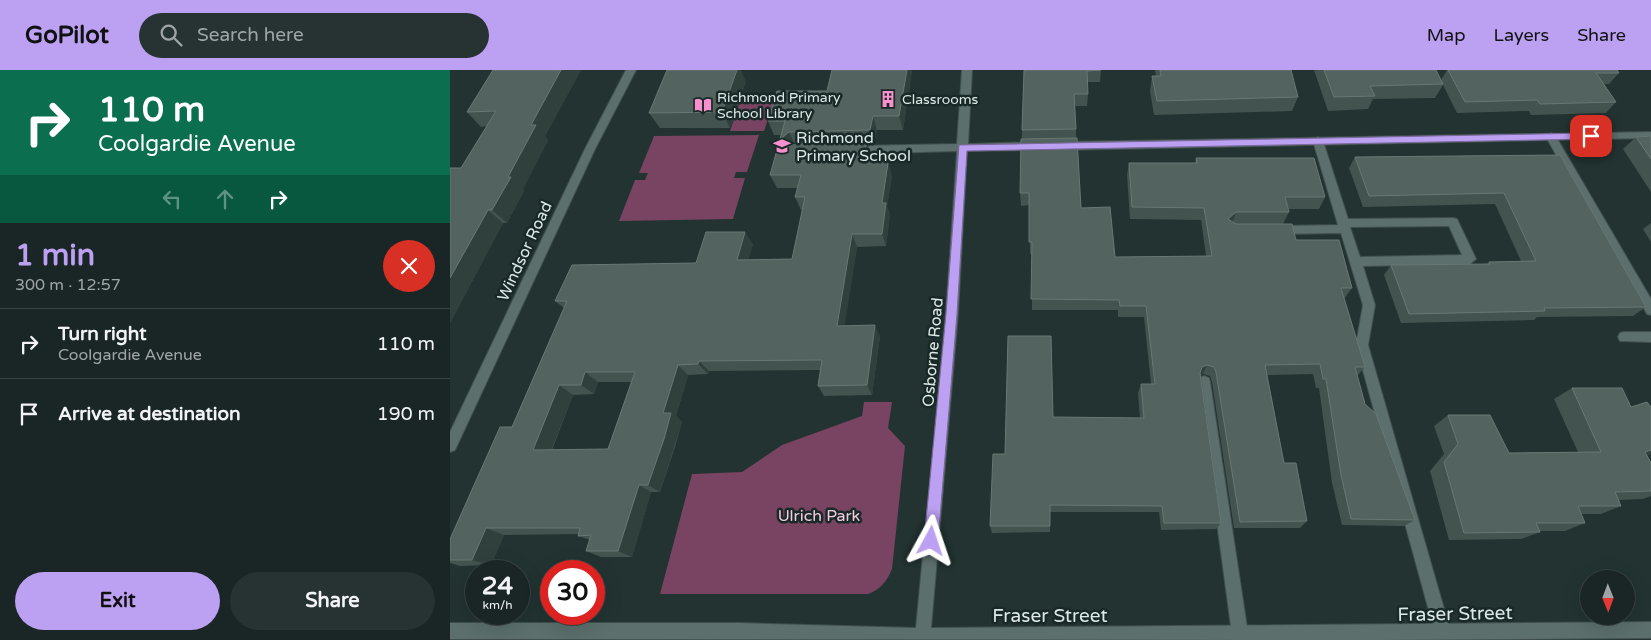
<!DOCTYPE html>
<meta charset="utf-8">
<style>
:root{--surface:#1a2625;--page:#273232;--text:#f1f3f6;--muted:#9fa5a7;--line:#384342;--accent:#bca0f2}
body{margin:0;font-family:"Varela Round",sans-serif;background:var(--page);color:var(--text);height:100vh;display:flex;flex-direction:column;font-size:19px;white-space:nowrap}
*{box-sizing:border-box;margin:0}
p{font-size:16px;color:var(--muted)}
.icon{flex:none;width:28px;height:28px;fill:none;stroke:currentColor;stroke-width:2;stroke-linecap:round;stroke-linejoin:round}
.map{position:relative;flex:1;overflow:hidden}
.side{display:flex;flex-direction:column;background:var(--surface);width:450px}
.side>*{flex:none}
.guide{background:#0b6e4f;color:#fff;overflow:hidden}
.needle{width:32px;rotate:179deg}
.controls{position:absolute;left:1130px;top:500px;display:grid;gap:10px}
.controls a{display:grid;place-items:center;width:55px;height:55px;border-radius:50%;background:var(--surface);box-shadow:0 5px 20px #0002,0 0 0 1px var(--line);font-size:25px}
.speed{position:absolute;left:15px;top:490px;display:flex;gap:10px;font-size:25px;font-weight:700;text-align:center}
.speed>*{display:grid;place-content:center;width:65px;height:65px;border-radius:50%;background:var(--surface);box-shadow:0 5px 20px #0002,0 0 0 1px var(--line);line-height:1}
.speed small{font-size:12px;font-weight:400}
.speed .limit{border:8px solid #d22;background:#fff;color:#111}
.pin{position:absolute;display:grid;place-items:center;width:42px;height:42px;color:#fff;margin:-21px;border-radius:10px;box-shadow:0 2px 8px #0006}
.me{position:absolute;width:55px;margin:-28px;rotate:5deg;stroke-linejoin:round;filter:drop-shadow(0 0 4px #0008)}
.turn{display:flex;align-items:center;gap:18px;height:105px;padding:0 15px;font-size:22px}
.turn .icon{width:65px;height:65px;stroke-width:2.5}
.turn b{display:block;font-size:35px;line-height:42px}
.lanes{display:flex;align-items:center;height:48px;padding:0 15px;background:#0003;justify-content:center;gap:25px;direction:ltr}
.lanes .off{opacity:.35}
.round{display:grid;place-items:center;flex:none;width:52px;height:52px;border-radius:26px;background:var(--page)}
.head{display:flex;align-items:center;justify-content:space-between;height:85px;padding:0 15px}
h1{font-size:30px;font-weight:700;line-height:38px;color:var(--accent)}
.button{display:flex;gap:10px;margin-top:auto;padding:10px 15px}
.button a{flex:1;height:58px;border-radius:30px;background:var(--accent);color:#111;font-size:20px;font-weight:700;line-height:58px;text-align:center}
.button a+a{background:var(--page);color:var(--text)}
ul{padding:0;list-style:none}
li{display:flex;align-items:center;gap:15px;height:70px;padding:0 15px;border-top:1px solid var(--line)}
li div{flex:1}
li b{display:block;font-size:19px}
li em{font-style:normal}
header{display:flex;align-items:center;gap:30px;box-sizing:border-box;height:70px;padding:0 25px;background:var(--accent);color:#111}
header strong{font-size:24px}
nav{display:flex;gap:28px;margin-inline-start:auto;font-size:18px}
.search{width:350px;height:45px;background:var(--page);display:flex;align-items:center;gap:12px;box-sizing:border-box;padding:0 18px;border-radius:28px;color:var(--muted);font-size:19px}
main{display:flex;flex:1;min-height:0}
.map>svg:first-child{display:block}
</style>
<header>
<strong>GoPilot</strong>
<div class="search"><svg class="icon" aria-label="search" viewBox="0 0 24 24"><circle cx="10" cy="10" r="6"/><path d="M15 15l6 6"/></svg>Search here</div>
<nav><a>Map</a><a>Layers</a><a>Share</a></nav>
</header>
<main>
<section class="side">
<div class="guide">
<div class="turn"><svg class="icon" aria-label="right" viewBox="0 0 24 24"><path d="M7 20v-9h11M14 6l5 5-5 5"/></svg><div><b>110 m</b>Coolgardie Avenue</div></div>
<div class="lanes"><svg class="icon off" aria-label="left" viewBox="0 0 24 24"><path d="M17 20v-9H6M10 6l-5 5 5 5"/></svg><svg class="icon off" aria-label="ahead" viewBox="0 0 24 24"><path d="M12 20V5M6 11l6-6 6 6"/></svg><svg class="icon" aria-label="right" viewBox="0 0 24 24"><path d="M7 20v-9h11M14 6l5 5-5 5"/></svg></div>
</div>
<div class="head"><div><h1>1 min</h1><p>300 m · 12:57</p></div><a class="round" style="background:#d93025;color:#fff"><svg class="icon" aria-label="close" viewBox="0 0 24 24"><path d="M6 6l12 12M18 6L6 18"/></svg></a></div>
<ul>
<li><svg class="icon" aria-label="right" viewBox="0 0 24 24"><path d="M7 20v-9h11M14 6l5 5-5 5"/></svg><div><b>Turn right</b><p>Coolgardie Avenue</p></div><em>110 m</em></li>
<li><svg class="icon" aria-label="arrive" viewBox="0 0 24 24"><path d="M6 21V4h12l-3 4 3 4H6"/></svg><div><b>Arrive at destination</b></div><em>190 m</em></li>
</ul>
<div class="button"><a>Exit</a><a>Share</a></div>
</section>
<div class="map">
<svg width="1201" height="570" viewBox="0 0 1201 570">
<rect width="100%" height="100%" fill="#223331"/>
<path fill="#784462" d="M 290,31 L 324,31 L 314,61 L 280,61 Z
M 309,65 L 297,102 L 286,102 L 284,108 L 295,108 L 283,149 L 169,151 L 185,110 L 195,110 L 198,103 L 189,103 L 204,66 Z
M 414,332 L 442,332 L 438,358 L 455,376 L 442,499 C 437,511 430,520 418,524 L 210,524 L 242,404 L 292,402 L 332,375 L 412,346 Z"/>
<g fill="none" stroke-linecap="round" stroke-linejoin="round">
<g stroke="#41504e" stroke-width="2">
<path id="service" d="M 1101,63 L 1105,65 L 1201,229 L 1201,245 L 1197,244 L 1096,67 Z
M 868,67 L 873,71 L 898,149 L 1003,148 L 1007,149 L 1026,189 L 1020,194 L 913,196 L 925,235 L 918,275 L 1001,563 L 999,569 L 987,569 L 985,563 L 906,275 L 913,235 L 891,163 L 828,164 L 822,160 L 828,156 L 888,155 L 863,71 ZM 999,156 L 1012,185 L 910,187 L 900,157 Z
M 1174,262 L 1201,262 L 1201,272 L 1170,271 L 1168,267 L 1170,263 Z
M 754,306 L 759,308 L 760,312 L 798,564 L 794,570 L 784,570 L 782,564 L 748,312 L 749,308 Z"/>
</g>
<g stroke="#41504e" stroke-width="2">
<path id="minor" d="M 176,0 L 186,0 L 145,79 L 5,380 L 0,382 L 0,362 L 135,79 Z
M 512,0 L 522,0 L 518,74 L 588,72 L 593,76 L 588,80 L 517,81 L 508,244 L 481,558 L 1201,552 L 1201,568 L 933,570 L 0,569 L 0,553 L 289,553 L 466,558 L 496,244 L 507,81 L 403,84 L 398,80 L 403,76 L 507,74 Z
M 1201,62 L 1201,68 L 610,80 L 605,76 L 610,72 Z"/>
</g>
<use href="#service" fill="#5c6f6c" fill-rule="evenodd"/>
<use href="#minor" fill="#5c6f6c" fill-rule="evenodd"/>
</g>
<path fill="#435350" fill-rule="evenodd" d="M 43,0 L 131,0 L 95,66 L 98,70 L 73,119 L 74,121 L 57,153 L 53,153 L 0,253 L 11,98 L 37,56 L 31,57 L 17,42 Z
M 382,0 L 462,0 L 453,60 L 427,60 L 424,74 L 417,74 L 421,85 L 420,88 L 433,89 L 434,93 L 438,93 L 442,106 L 437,136 L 440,145 L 436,176 L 407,177 L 394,256 L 430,266 L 422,325 L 374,326 L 368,316 L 370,300 L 259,301 L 258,304 L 238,305 L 226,346 L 232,352 L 225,377 L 210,422 L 201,422 L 182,487 L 151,487 L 136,481 L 140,470 L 128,466 L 128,464 L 54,465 L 41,495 L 10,496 L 0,493 L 0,469 L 62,357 L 114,238 L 105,231 L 246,193 L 303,174 L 298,190 L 342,189 L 353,140 L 351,140 L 345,127 L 348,118 L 327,118 L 320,105 L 331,65 L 324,65 L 318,51 L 377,21 ZM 148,312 L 181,312 L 158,379 L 102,380 L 123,325 L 144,324 Z
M 574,0 L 651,0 L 650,12 L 637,12 L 638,24 L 637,36 L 625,36 L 626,59 L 626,68 L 631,138 L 665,187 L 756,186 L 751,150 L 680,149 L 677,105 L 679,93 L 745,93 L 746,88 L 875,127 L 869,139 L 838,139 L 839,142 L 833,154 L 846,170 L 902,218 L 894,229 L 915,297 L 907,306 L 915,334 L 965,450 L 954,456 L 892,455 L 882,413 L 869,318 L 866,318 L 863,304 L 817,305 L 834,393 L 857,451 L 850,458 L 784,458 L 762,312 L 760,306 L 753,304 L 751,305 L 771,453 L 766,459 L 711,460 L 709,442 L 600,442 L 600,462 L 542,463 L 540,456 L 555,384 L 603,347 L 690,348 L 688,323 L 691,314 L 701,314 L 694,247 L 668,247 L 668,240 L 582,240 L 582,184 L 580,184 L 579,135 L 571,136 L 570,123 Z
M 705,0 L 841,0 L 848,27 L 842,41 L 704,45 L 700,21 L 702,6 L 706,6 Z
M 864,0 L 986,0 L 991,10 L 997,0 L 1167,0 L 1169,3 L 1159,14 L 1154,14 L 1166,32 L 1156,43 L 1081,45 L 1079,41 L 1007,43 L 993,15 L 985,28 L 923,29 L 918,39 L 878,41 Z
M 296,11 L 280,58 L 210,58 L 199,43 Z
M 1201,66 L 1201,122 L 1173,79 L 1186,67 Z
M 1110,85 L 1196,237 L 1183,246 L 1087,247 L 1084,250 L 951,253 L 934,205 L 941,195 L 1037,194 L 1039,192 L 1071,191 L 1045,134 L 913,137 L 899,98 L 905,87 Z
M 1201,153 L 1201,172 L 1193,159 Z
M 1122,318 L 1181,337 L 1201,337 L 1201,384 L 1197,385 L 1201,393 L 1201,426 L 1193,429 L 1169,430 L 1171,436 L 1151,444 L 1131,444 L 1135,453 L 1115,461 L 1089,461 L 1090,462 L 1071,469 L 999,470 L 980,401 L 994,384 L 984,356 L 998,345 L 1059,383 L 1128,382 L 1104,329 Z"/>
<path fill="#2f403d" d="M 111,0 L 131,0 L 95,66 L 98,70 L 73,119 L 74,121 L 57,153 L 42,140 L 58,107 L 81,55 Z
M 287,0 L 291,0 L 296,11 L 280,58 L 272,42 Z
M 457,0 L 462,0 L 453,60 L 449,46 Z
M 423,46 L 427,60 L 424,74 L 420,60 Z
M 339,62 L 345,75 L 338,81 L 332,68 Z
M 417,72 L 421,85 L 417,101 L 413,88 Z
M 433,89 L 437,102 L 438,93 L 442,106 L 437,136 L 440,145 L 436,176 L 432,164 L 432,92 Z
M 38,140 L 53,153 L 0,253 L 0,208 Z
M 786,142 L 782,154 L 778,149 Z
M 295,162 L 303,174 L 295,202 L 287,190 Z
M 402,164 L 407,177 L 393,267 L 387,256 Z
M 425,255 L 430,266 L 422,325 L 417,315 Z
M 249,291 L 259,301 L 258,304 L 248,294 Z
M 228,295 L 238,305 L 226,346 L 232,352 L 210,422 L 198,415 L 213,343 Z
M 757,295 L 753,304 L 748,306 L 752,297 Z
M 135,302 L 148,312 L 144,324 L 131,315 Z
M 109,315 L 123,325 L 98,388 L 83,380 Z
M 1201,380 L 1201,384 L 1174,391 L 1195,382 Z
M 189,415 L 201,422 L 182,487 L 168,481 Z
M 36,458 L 54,465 L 41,495 L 22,490 Z"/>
<path fill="#536360" stroke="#697875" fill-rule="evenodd" d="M 43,0 L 111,0 L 81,55 L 86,55 L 58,107 L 61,107 L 42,140 L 38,140 L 0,208 L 0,98 L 11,98 L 46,41 L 17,42 Z
M 217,0 L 287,0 L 272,42 L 199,43 Z
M 382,0 L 457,0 L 449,46 L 423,46 L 420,60 L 339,62 L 332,68 L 339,74 L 417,72 L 413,88 L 433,89 L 432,92 L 438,93 L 432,133 L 436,133 L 432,164 L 402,164 L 387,256 L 425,255 L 417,315 L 368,316 L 372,290 L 249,291 L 248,294 L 228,295 L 213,343 L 221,343 L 214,369 L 198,415 L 189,415 L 168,481 L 136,481 L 141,465 L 128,466 L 130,458 L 36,458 L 22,490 L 0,490 L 0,469 L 50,357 L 62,357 L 117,231 L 105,231 L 122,195 L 246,193 L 256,162 L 295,162 L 287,190 L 342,189 L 355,127 L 345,127 L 351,105 L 320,105 L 335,51 L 318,51 L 327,21 L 377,21 ZM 135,302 L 185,302 L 158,379 L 83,380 L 109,315 L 131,315 Z
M 574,0 L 651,0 L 637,1 L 638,24 L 624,24 L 626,59 L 572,60 Z
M 710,0 L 841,0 L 848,27 L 707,31 L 702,6 L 711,6 Z
M 874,0 L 986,0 L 993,14 L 920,16 L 925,26 L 884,27 Z
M 998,0 L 1167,0 L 1169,3 L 1146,3 L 1166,32 L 1090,34 L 1087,30 L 1015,32 Z
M 1201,66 L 1201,89 L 1186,67 Z
M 627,68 L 631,138 L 660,137 L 665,187 L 762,186 L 754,138 L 682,137 L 679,93 L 747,93 L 746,88 L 864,88 L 875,127 L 835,127 L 839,142 L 786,142 L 778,149 L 786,154 L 842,154 L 846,170 L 889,170 L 902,218 L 891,218 L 915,297 L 905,297 L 915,334 L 926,344 L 965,450 L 901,449 L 891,405 L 876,309 L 873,309 L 870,294 L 815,295 L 834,393 L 846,393 L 857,451 L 790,452 L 766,302 L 764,297 L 757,295 L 752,297 L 750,303 L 771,453 L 714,453 L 712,436 L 600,435 L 600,456 L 540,456 L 543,384 L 555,384 L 558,266 L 601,266 L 603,347 L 694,348 L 691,314 L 705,314 L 696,236 L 670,236 L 669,230 L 581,229 L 582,172 L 579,172 L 579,123 L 570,123 L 571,69 Z
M 1110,85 L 1196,237 L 1094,238 L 1095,241 L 959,244 L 941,195 L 1040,194 L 1039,192 L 1086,191 L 1054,123 L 919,126 L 905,87 Z
M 1122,318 L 1172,318 L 1181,337 L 1197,332 L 1201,337 L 1201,380 L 1195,382 L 1201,393 L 1201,421 L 1165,422 L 1171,436 L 1128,436 L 1135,453 L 1086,453 L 1090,462 L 1014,463 L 994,392 L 1008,374 L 998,345 L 1040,345 L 1059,383 L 1151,382 Z"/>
<path fill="#bca0f2" stroke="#7a689d" d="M 1141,63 L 1146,66 L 1141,69 L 517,81 L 507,244 L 488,471 L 486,476 L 481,478 L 476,476 L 474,471 L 496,244 L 509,75 Z"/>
<defs>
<g id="building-bare" transform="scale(1.35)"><path d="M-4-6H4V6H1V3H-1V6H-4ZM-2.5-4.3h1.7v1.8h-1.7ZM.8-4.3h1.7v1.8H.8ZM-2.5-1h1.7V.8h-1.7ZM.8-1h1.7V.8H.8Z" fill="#f890cd" stroke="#182927" stroke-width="2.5" paint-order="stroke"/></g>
<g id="library-bare" transform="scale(1.35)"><path d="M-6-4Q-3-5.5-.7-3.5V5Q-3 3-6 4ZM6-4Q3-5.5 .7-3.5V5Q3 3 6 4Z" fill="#f890cd" stroke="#182927" stroke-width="2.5" paint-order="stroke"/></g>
<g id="school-bare" transform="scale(1.35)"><path d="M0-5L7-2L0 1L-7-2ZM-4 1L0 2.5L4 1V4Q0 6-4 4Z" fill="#f890cd" stroke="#182927" stroke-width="2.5" paint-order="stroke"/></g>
</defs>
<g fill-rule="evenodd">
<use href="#building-bare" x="438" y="29"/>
<use href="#library-bare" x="253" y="35"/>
<use href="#school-bare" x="332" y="76"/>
</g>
<g text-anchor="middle" stroke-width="5" stroke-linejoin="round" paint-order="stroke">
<g font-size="14" fill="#dde8e6" stroke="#182927" text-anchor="start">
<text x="267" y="32">Richmond Primary<tspan x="267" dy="16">School Library</tspan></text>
<text x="452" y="34">Classrooms</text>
</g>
<g font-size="16" fill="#dde8e6" stroke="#182927" text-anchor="start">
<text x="346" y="73">Richmond<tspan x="346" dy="18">Primary School</tspan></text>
</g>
<g font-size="16" fill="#dde8e6" stroke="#182927">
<text transform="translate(74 181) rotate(-65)" y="6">Windsor Road</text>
<text transform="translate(482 282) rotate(-85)" y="6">Osborne Road</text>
</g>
<g font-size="16" fill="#f6cbe2" stroke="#182927">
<text x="369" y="451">Ulrich Park</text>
</g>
<g font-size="19" fill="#dde8e6" stroke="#182927">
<text transform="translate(1005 543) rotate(-1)" y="7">Fraser Street</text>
<text x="600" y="552">Fraser Street</text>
</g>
</g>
</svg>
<div class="controls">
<a><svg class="needle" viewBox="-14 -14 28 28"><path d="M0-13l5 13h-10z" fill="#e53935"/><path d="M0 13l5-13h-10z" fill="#9fa5a7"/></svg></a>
</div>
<div class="speed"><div>24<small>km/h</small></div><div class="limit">30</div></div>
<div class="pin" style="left:1141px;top:66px;background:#d93025"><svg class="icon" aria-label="arrive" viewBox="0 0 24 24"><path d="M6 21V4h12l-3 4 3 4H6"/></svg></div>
<svg class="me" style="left:481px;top:471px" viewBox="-20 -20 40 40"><path d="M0-17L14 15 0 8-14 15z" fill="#bca0f2" stroke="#fff" stroke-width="4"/></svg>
</div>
</main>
